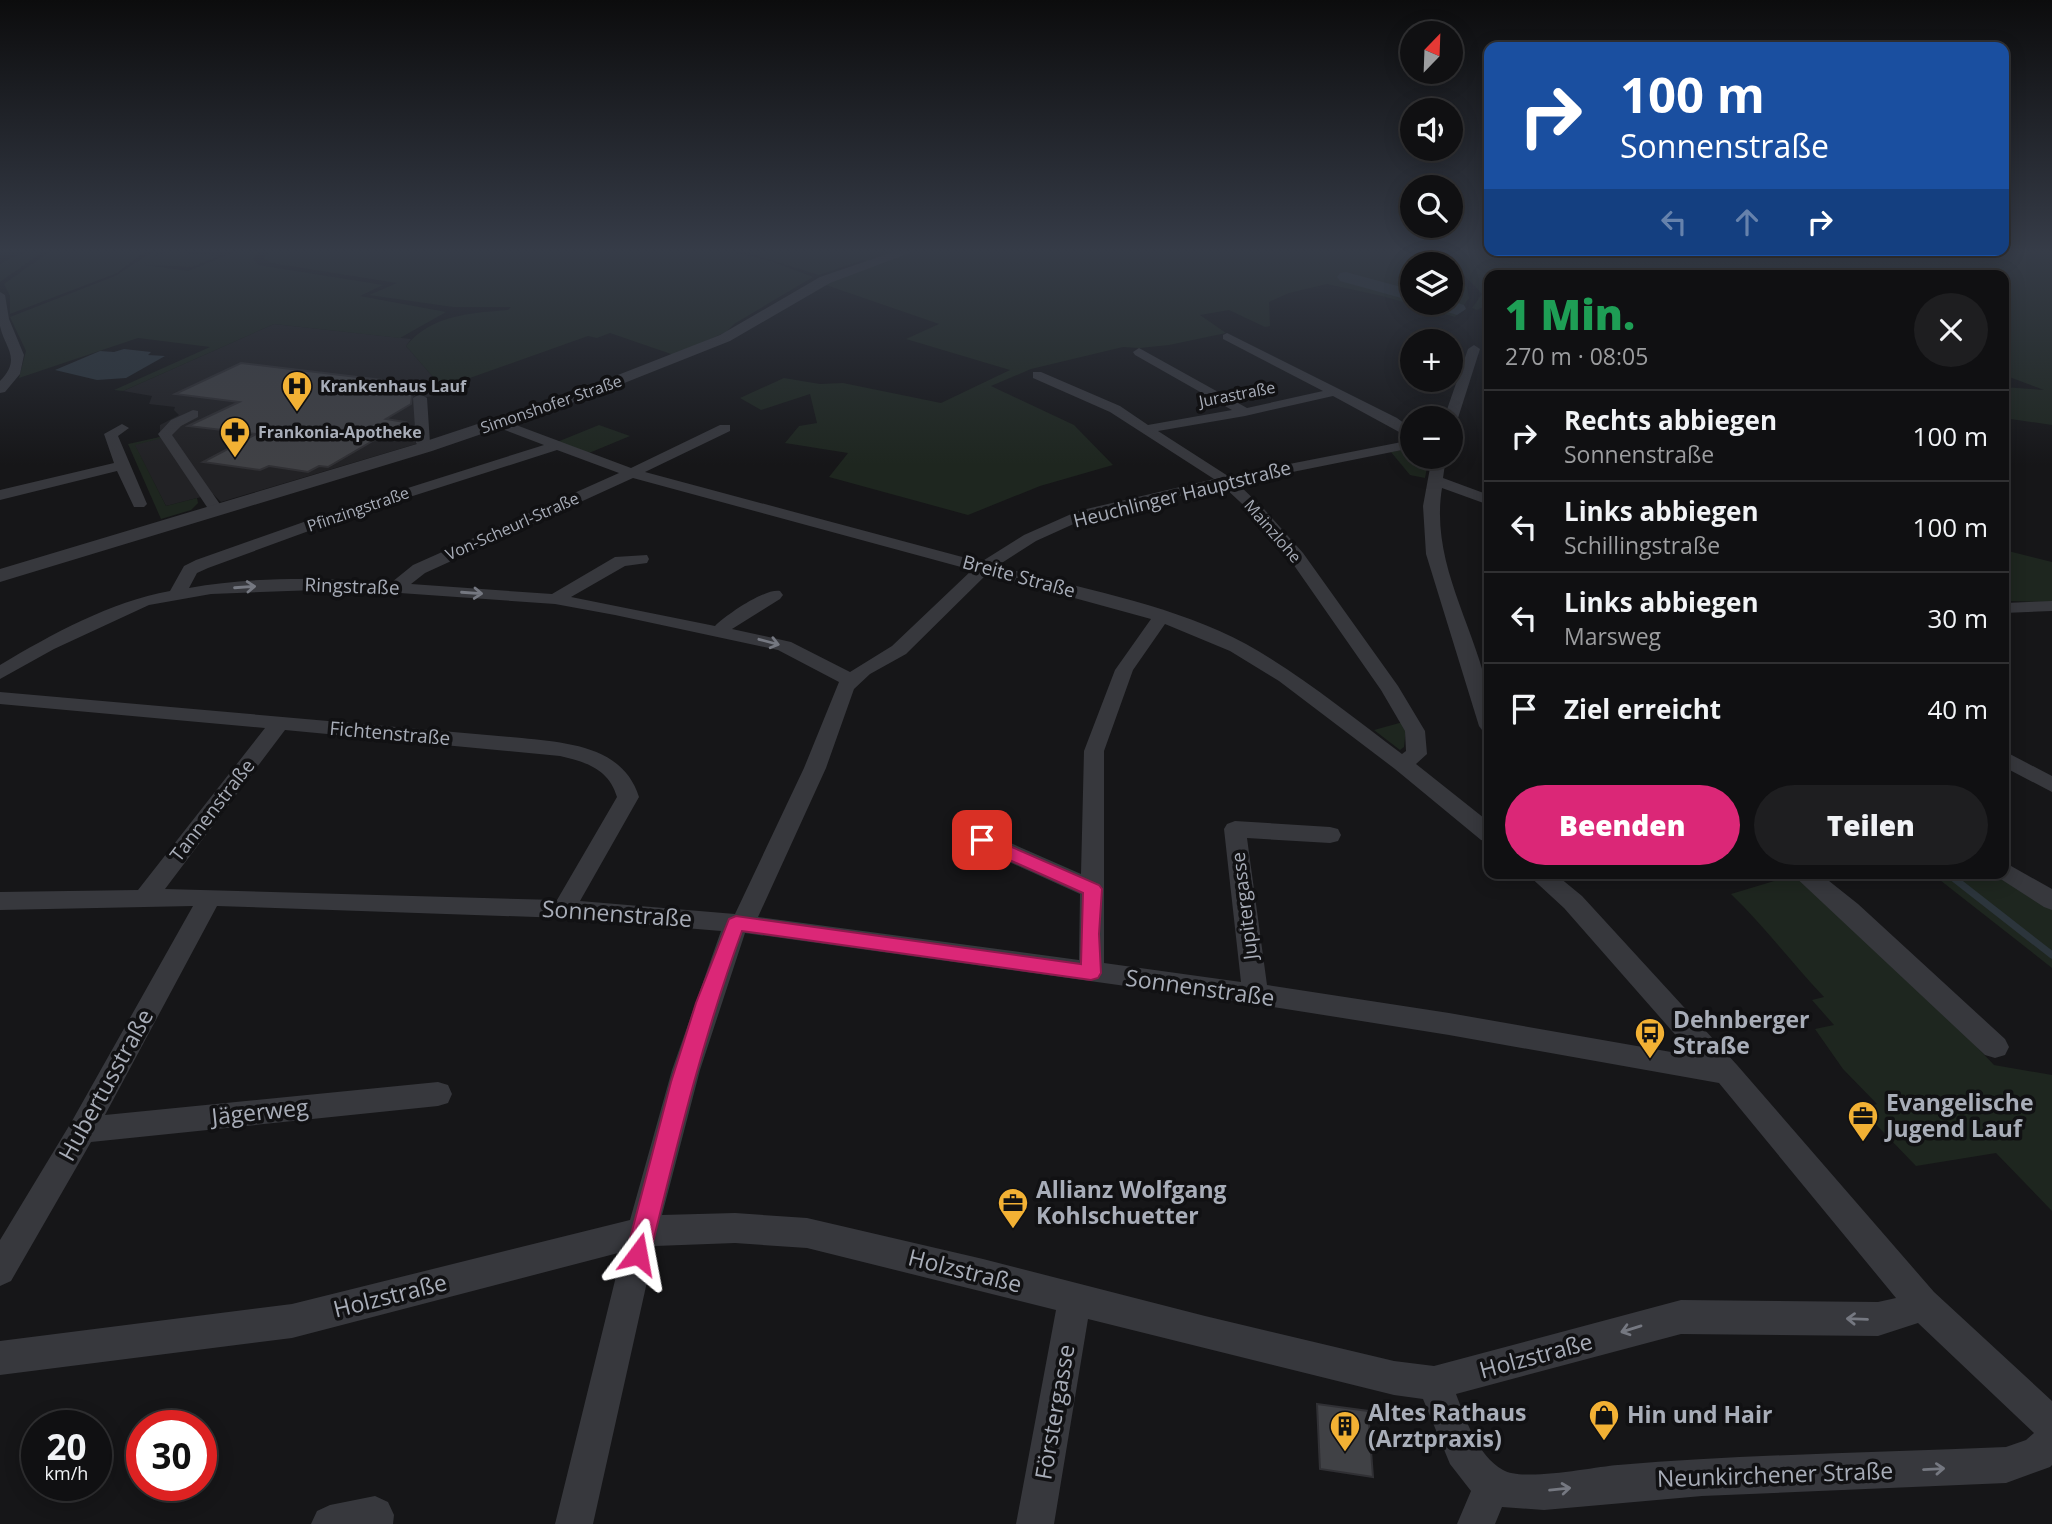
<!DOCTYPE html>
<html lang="de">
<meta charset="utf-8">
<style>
:root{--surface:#101012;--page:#1e1e20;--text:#f1f3f6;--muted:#9c9d9f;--line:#303032;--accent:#db2777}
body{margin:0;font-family:"Open Sans",sans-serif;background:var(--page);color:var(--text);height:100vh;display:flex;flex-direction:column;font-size:26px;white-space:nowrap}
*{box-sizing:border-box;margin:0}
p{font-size:23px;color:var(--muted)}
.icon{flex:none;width:38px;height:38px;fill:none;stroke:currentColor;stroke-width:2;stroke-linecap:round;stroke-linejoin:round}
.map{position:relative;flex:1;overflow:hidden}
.side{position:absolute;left:1484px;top:270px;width:525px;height:609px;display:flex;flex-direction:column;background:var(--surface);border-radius:14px;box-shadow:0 4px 18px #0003,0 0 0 2px var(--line)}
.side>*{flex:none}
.banner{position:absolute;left:1484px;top:42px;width:525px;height:214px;border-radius:14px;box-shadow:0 4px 18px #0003,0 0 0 2px var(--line);background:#1a4fa0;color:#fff;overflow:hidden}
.needle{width:46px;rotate:23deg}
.controls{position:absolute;left:1400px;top:21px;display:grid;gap:14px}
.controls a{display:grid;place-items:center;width:63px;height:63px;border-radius:50%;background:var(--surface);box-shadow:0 4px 18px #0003,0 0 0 2px var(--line);font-size:35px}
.speed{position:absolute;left:21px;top:1410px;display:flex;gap:14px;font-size:35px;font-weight:700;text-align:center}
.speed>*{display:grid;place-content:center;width:91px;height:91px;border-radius:50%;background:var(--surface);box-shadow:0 4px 18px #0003,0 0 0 2px var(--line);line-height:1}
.speed small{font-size:18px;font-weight:400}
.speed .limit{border:10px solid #d22;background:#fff;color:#111}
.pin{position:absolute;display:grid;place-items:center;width:60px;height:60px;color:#fff;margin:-30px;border-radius:14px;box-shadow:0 4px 10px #0006}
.me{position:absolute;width:77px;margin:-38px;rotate:13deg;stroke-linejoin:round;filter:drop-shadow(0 0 5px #0008)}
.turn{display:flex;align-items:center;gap:24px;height:147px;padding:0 21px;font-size:32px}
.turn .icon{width:91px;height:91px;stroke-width:2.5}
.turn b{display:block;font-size:49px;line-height:60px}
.lanes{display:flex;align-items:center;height:66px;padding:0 21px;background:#0003;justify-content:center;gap:35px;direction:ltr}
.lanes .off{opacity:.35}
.round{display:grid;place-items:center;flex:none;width:74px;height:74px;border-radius:37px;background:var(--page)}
.summary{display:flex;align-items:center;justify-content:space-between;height:119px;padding:0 21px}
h1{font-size:42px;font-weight:800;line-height:52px;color:#1e9e55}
.primary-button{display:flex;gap:14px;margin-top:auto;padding:14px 21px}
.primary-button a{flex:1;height:80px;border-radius:42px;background:var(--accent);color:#fff;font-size:28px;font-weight:800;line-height:80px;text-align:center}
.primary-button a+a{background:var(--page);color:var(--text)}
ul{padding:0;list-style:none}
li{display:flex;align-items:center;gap:21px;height:91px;padding:0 21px;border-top:2px solid var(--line)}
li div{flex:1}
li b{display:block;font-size:26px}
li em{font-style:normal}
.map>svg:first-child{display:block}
</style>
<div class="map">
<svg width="2052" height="1524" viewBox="0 0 2052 1524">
<rect width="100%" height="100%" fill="#161618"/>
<path fill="#222225" d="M 274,324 L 411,339 L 406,346 L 434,378 L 433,396 L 416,399 L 416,444 L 221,502 L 213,494 L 166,506 L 134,444 L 160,437 L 160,425 L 179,415 L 174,410 L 175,407 L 149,404 L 152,396 L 123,391 Z"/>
<path fill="#1e261f" d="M 33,251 L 44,251 L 0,282 L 0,264 L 19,254 Z
M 50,251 L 146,251 L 117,273 L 10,314 L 10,296 L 4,284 Z
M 154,251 L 162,251 L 153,257 L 168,251 L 219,256 L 192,267 L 146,265 L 188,271 L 237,251 L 261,251 L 253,258 L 258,265 L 383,285 L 360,296 L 446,312 L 400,338 L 274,324 L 123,391 L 114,390 L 210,347 L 138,338 L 19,378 L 26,351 L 10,317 L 115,276 Z
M 269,251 L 728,251 L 771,261 L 813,277 L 734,324 L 726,332 L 674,355 L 610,333 L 597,338 L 588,336 L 433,391 L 434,378 L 406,346 C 431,315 470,313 508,310 L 511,307 L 453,307 L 369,295 L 397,283 L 271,263 L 264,258 Z
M 741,251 L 2052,251 L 2052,425 L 2004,418 L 2004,387 L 2044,390 L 2004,375 L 2004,275 L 1489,275 L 1489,304 L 1477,310 L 1472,308 L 1482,294 L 1465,276 L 1451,272 L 1451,264 L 1412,264 L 1412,303 L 1451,303 L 1451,274 L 1467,287 L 1469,298 L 1455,317 L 1382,296 L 1327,284 L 1289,293 L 1269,302 L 1270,326 L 1265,327 L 1229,310 L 1200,315 L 1226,333 L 1169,345 L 1140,348 L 1123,347 L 1031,369 L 991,386 L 1074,425 L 1113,465 L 1040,486 L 968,515 L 829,477 L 848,453 L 785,443 L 799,426 L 817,423 L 810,394 L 761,410 L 740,398 L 784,378 L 820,384 L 843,383 L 941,403 L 1010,370 L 906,339 L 939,324 L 823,284 L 875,264 L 863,260 L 819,275 Z
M 599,425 L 630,436 L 589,453 L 557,442 Z
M 160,437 L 162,438 L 135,445 L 166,506 L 197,498 L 198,503 L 191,510 L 161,519 L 128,444 Z
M 1412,448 L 1412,457 L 1429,457 L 1425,478 L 1410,475 L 1391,452 Z
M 2004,550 L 2052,562 L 2052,602 L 2004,601 Z
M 1403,722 L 1406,728 L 1404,747 L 1400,750 L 1374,730 Z
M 1931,873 L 1998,873 L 2052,909 L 2052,968 Z
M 1797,874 L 1872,937 L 1994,1065 L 2052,1075 L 2052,1211 L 1996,1153 L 1916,1166 L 1861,1109 L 1877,1104 L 1843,1069 L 1815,1029 L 1834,1025 L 1812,1000 L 1824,997 C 1792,963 1764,926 1731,894 Z"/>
<path fill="#2c353c" d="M 124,349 L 151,352 L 148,355 L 165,356 L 126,378 L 97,380 L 55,370 L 100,351 L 114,352 Z"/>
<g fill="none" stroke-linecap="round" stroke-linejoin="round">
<path stroke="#2c353c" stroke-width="7" d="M 1947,873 L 2052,955"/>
<path fill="#2c353c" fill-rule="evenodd" d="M 1346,272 L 1412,290 L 1412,301 L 1340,281 L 1337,277 L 1340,273 Z
M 1451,301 L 1464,305 L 1466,309 L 1457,315 L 1431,307 L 1428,303 Z"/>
</g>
<path fill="#404145" stroke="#303034" stroke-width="2" d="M 241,363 L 423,385 L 424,393 L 419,392 L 412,396 L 411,404 L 386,419 L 405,422 L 328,467 L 319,466 L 308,472 L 269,466 L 260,470 L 203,462 L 256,434 L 188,426 L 239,402 L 175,394 Z
M 1317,1404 L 1368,1411 L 1373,1477 L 1320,1469 Z"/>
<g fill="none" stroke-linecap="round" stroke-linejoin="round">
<path fill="#37383d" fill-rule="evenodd" d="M 0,292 L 5,295 L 9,319 L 24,355 L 20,374 L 5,392 L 0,393 L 0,381 C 22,358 5,349 0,326 C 0,315 0,302 0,292 Z
M 1227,333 L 1397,418 L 1412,429 L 1412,439 L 1333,396 L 1245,416 L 1158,431 L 1228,476 L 1412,440 L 1412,448 L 1237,483 L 1264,509 L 1303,553 L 1398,686 L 1425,731 L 1427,754 L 1416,764 L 1489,822 L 1489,842 L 1481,840 L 1395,769 L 1279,681 L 1230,651 L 1165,624 L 1133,670 L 1104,751 L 1104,963 L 1241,982 L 1224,829 L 1227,824 L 1235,821 L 1330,827 L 1338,829 L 1341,835 L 1338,841 L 1330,843 L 1247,838 L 1267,985 L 1449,1013 L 1694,1056 L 1564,908 L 1526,873 L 1554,873 L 1582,896 L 1737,1065 L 1934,1292 L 2052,1401 L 2052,1465 L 2050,1467 L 2006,1483 L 1702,1496 L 1544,1510 L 1502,1507 L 1495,1524 L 1457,1524 L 1471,1491 L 1450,1464 L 1423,1399 L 1394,1395 L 1088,1319 L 1054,1524 L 1016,1524 L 1056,1310 L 807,1248 L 735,1243 L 655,1246 L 593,1524 L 555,1524 L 622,1252 L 292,1338 L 0,1375 L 0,1341 L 292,1304 L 630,1220 L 672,1070 L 721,931 L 564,918 L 217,906 L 105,1115 L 438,1082 L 448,1085 L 452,1094 L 448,1103 L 438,1106 L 91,1142 L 11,1281 L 0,1286 L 0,1240 L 72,1121 L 193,906 L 0,910 L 0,892 L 138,890 L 265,728 L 0,704 L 0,692 L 522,738 C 568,743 623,746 639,797 L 580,901 L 735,914 L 804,768 L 839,682 L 778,650 L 615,615 L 555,604 L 343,589 L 211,594 L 149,605 L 54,649 L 0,679 L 0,665 C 52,634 110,602 170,591 L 184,566 L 196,560 L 335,511 L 544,445 L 492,425 L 492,419 L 497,418 L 631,468 L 720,425 L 730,425 L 730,431 L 645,472 L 981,562 L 1024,535 L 1078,511 L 1214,479 L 1110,412 L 1033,378 L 1033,372 L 1041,372 L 1120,406 L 1148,425 L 1232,410 L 1135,355 L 1133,352 L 1139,348 L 1247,408 L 1323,391 L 1223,339 L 1223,335 ZM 557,450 L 619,473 L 413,565 L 392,582 C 327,578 253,576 189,588 L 197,573 L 208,568 L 347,517 ZM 633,478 L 972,570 L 892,646 L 850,672 L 791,642 L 732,629 L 780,599 L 783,595 L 780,591 C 765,588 726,615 715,626 L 571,597 L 625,566 L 647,563 L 649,559 L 647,555 L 615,557 L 552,594 L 411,584 L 425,573 ZM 1223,486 L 1254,515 L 1291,561 L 1381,690 L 1405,731 L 1406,751 L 1402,754 C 1351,716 1301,675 1246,644 C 1172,604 1078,588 997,566 L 1036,541 L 1089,517 ZM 987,574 L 1151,619 L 1115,670 L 1084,751 L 1081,874 L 990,834 L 982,832 L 974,834 L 971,840 L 974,846 L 1080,894 L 1079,960 L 758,917 L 826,768 L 854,689 L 870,674 L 906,654 ZM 285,730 L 560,756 C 586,762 609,769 617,797 L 557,900 L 165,889 ZM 745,933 L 1255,1004 L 1449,1035 L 1719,1083 L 1896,1298 L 1878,1302 L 1681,1300 L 1434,1366 L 1394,1361 L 1205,1316 L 983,1259 L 807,1218 L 735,1213 L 662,1215 L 700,1070 ZM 1918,1323 L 2034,1433 L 2026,1440 L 2006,1447 C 1877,1453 1747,1454 1618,1465 C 1593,1467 1523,1482 1503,1470 C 1477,1455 1466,1420 1456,1394 L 1681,1334 L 1878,1336 Z
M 1474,345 L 1480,349 L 1458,418 L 1451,422 L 1451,418 L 1444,418 L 1468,349 Z
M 420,394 L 427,398 L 430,443 L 433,447 L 426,451 L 421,450 L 416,443 L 413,398 Z
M 193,410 L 198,411 L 198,417 L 181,426 L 172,435 L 224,510 L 216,515 L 211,513 L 158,434 L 171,420 Z
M 122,424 L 129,428 L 118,436 L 147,504 L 144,507 L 134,507 L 117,471 L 0,500 L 0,490 L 114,463 L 104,434 Z
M 1432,457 L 1446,457 L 1443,478 L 1489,495 L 1489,505 L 1442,488 C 1430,562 1474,624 1489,695 C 1491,706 1490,721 1489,732 L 1482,730 L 1479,726 L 1426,554 L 1423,506 Z
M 2052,601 L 2052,611 L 2004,613 L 2004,603 Z
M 2004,751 L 2052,776 L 2052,792 L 2004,767 Z
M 2004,862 L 2052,889 L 2052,910 L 2044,907 L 1996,876 L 1994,873 L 2004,873 Z
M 1791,873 L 1819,873 L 1858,904 L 2005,1039 L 2009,1047 L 2005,1055 L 1995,1058 L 1985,1055 Z
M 375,1496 L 388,1502 L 394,1515 L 393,1524 L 311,1524 L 317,1511 L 330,1505 Z"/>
<path fill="#37383d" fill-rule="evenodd" d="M 896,251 L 915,251 L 830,283 L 730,341 L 589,397 L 432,451 L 0,582 L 0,569 L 420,443 L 577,391 L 720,335 L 820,277 Z"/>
</g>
<defs><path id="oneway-shaft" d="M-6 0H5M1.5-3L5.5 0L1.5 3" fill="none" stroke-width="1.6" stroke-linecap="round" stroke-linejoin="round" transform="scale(1.75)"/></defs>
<g stroke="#757881">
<use href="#oneway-shaft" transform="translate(245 587) rotate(-4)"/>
<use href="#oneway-shaft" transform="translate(472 593) rotate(4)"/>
<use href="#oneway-shaft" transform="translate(769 642) rotate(15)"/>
<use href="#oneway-shaft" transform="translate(1857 1319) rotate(-178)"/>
<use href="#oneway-shaft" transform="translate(1631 1329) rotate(163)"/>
<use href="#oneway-shaft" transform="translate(1934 1469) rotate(-3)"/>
<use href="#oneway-shaft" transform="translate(1560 1489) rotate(-6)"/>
</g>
<linearGradient id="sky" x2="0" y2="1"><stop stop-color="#0c0c0d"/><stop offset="0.54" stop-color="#363c48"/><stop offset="1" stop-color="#363c48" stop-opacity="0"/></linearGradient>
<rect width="2052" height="465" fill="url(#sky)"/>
<path fill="#db2777" stroke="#8e194d" stroke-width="2" d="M 982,834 L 1099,885 L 1102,889 L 1099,934 L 1101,973 L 1098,978 L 1091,980 L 742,931 C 703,1037 677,1145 650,1254 L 647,1262 L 638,1266 L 630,1262 L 626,1254 L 671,1082 L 696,1003 L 729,919 L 736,916 L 1081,964 L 1083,893 L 976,845 L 973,840 Z"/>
<defs>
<g id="hospital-pin" transform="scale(1.575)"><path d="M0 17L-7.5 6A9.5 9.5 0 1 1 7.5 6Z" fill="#f2b134" stroke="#111113"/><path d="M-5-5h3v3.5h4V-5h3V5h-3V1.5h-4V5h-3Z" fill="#111"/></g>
<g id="pharmacy-pin" transform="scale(1.575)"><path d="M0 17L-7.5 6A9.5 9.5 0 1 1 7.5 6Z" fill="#f2b134" stroke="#111113"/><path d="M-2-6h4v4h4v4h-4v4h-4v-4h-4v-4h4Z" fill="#111"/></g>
<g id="bus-pin" transform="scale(1.575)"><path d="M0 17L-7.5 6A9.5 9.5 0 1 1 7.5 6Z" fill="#f2b134" stroke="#111113"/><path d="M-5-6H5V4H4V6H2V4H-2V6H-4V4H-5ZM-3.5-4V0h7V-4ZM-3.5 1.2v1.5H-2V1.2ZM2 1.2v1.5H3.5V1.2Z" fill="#111"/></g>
<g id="office-pin" transform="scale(1.575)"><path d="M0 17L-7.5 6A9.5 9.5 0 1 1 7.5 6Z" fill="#f2b134" stroke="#111113"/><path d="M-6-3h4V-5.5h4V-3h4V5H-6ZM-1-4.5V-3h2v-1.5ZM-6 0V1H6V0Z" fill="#111"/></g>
<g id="shop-pin" transform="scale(1.575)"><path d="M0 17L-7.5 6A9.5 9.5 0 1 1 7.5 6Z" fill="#f2b134" stroke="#111113"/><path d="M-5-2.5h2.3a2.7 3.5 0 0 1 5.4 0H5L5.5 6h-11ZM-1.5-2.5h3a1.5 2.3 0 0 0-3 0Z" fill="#111"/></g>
<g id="building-pin" transform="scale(1.575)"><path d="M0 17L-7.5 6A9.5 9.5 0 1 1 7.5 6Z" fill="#f2b134" stroke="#111113"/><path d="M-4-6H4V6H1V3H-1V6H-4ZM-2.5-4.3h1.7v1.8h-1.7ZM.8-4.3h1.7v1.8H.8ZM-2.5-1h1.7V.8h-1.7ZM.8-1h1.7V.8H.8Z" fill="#111"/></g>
</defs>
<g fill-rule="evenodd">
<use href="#hospital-pin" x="297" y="386"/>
<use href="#pharmacy-pin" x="235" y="432"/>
<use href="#bus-pin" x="1650" y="1033"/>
<use href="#office-pin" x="1863" y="1116"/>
<use href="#office-pin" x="1013" y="1203"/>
<use href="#shop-pin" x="1604" y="1415"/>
<use href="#building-pin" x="1345" y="1426"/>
</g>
<g text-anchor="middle" stroke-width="7" stroke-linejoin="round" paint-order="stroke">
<g font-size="16" font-weight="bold" fill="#a8adb8" stroke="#111113" text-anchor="start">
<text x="320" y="392">Krankenhaus Lauf</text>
<text x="258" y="438">Frankonia-Apotheke</text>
</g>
<g font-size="16" fill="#a8adb8" stroke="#111113">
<text transform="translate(1237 394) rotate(-11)" y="6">Jurastraße</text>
<text transform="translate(551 404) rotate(-19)" y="6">Simonshofer Straße</text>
<text transform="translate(358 509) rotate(-19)" y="6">Pfinzingstraße</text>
<text transform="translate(512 526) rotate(-24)" y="6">Von-Scheurl-Straße</text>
<text transform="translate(1273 531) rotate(49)" y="6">Mainzlohe</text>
</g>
<g font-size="19" fill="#a8adb8" stroke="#111113">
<text transform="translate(1182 494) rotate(-14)" y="7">Heuchlinger Hauptstraße</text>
<text transform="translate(1019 576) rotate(15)" y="7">Breite Straße</text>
<text transform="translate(352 586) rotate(2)" y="7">Ringstraße</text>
<text transform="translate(390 733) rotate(5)" y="7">Fichtenstraße</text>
<text transform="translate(212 810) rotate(-52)" y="7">Tannenstraße</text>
<text transform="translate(1244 906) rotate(-97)" y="7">Jupitergasse</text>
</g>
<g font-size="23" fill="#a8adb8" stroke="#111113">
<text transform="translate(617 914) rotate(4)" y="8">Sonnenstraße</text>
<text transform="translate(1200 988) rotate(8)" y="8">Sonnenstraße</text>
<text transform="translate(106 1085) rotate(-61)" y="8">Hubertusstraße</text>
<text transform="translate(260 1112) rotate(-6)" y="8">Jägerweg</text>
<text transform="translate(965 1271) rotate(14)" y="8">Holzstraße</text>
<text transform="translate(390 1296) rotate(-14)" y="8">Holzstraße</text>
<text transform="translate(1536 1356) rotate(-15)" y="8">Holzstraße</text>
<text transform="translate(1055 1412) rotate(-80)" y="8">Förstergasse</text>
<text transform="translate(1775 1475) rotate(-2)" y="8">Neunkirchener Straße</text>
</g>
<g font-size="23" font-weight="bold" fill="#a8adb8" stroke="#111113" text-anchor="start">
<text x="1673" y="1028">Dehnberger<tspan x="1673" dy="26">Straße</tspan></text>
<text x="1886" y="1111">Evangelische<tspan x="1886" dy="26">Jugend Lauf</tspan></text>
<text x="1036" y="1198">Allianz Wolfgang<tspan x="1036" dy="26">Kohlschuetter</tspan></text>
<text x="1368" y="1421">Altes Rathaus<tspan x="1368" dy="26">(Arztpraxis)</tspan></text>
<text x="1627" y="1423">Hin und Hair</text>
</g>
</g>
</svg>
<div class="controls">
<a><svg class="needle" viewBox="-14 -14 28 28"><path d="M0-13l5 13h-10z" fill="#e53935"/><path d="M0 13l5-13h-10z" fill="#9c9d9f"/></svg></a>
<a><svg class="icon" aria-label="sound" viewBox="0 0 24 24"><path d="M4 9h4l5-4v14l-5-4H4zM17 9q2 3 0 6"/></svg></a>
<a><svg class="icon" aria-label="search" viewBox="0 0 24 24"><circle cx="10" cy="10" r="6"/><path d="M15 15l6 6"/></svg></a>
<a><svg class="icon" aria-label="layers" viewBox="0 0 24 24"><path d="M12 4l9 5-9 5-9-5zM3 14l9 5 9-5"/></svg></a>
<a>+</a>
<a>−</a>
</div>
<div class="speed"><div>20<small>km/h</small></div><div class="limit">30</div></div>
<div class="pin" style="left:982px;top:840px;background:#d93025"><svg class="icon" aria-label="arrive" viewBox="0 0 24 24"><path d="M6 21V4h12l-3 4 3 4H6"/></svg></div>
<svg class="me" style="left:638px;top:1254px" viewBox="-20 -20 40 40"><path d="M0-17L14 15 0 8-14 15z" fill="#db2777" stroke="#fff" stroke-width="4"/></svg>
<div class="banner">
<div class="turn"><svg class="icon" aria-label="right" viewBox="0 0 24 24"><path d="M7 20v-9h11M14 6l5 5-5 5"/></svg><div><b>100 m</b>Sonnenstraße</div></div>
<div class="lanes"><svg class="icon off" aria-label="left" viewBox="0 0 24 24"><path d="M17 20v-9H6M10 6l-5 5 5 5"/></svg><svg class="icon off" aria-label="ahead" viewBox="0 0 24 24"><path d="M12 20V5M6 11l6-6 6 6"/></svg><svg class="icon" aria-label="right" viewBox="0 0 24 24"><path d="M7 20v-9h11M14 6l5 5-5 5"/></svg></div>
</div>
<section class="side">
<div class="summary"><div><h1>1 Min.</h1><p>270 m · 08:05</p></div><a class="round"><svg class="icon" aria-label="close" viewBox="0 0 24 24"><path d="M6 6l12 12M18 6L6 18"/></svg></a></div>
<ul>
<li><svg class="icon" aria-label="right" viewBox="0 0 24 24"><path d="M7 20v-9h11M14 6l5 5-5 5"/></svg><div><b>Rechts abbiegen</b><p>Sonnenstraße</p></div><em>100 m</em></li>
<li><svg class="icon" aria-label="left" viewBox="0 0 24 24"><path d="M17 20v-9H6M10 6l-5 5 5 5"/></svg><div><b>Links abbiegen</b><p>Schillingstraße</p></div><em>100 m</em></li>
<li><svg class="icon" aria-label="left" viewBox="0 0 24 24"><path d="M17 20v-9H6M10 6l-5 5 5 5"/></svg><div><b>Links abbiegen</b><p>Marsweg</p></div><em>30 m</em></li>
<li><svg class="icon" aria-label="arrive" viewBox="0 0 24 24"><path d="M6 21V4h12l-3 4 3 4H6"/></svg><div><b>Ziel erreicht</b></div><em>40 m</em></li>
</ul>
<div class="primary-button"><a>Beenden</a><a>Teilen</a></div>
</section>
</div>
